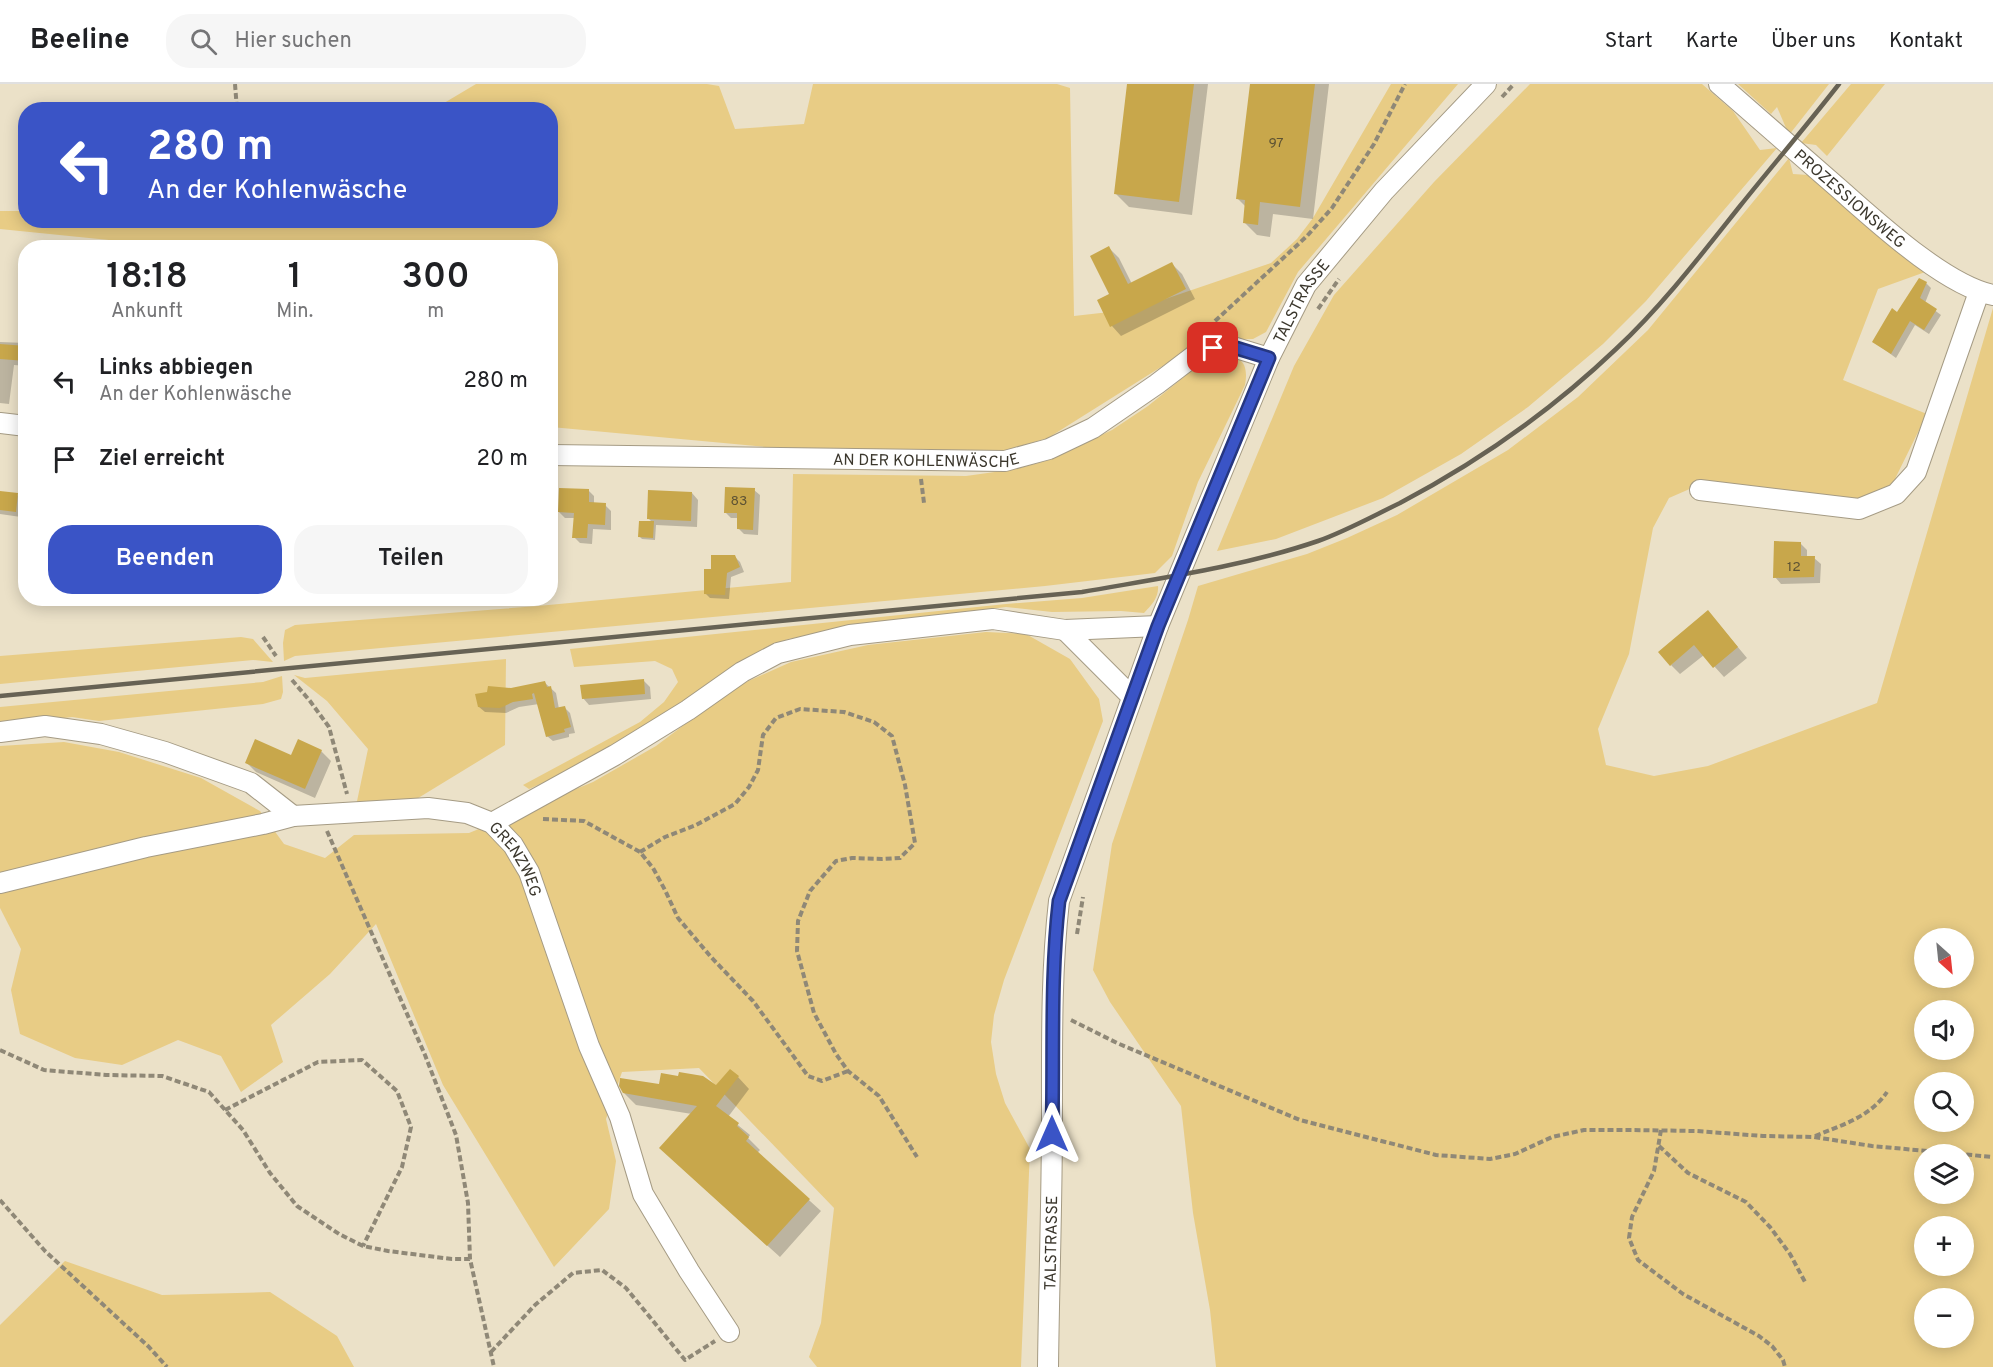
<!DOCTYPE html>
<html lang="de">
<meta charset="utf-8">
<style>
:root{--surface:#fff;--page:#f6f6f6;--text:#202124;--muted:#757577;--line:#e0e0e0;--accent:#3a54c6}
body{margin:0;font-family:Overpass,sans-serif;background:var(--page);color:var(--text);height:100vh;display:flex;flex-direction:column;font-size:22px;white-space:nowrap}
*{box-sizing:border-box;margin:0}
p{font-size:20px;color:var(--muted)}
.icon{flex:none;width:33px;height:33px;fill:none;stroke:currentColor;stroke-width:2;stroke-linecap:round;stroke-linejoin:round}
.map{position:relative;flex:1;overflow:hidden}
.side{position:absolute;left:18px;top:156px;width:540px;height:366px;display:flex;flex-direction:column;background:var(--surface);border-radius:24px;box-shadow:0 3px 15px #0003}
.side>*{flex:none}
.banner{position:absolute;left:18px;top:18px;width:540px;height:126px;border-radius:24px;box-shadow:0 3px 15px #0003;background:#3a54c6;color:#fff;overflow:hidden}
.needle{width:39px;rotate:153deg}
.fabs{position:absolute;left:1914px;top:844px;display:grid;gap:12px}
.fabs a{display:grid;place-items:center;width:60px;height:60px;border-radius:50%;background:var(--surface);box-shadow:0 3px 15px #0003;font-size:30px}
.pin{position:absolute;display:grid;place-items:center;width:51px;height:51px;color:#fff;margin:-26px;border-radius:12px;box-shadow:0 3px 9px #0006}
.me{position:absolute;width:66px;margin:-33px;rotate:0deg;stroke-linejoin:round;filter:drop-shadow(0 0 4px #0008)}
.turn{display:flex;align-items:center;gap:21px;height:126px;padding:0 30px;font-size:27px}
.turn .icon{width:78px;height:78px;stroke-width:2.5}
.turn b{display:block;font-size:42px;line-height:51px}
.eta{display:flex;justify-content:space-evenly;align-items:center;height:102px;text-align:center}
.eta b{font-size:36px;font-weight:600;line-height:42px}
.primary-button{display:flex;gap:12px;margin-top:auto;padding:12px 30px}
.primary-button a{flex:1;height:69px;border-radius:24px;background:var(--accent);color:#fff;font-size:24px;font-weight:600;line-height:69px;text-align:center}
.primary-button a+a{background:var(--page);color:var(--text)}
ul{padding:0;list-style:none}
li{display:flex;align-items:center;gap:18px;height:78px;padding:0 30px}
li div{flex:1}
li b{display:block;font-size:22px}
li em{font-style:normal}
header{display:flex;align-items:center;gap:36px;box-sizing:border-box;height:84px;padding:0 30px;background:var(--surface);border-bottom:2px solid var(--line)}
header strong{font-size:28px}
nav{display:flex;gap:33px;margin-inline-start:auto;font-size:21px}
.search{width:420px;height:54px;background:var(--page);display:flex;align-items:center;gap:15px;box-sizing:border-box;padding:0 21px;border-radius:24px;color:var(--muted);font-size:22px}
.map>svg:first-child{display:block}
</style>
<header>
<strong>Beeline</strong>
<div class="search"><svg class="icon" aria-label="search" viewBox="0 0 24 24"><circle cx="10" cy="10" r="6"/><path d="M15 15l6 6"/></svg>Hier suchen</div>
<nav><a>Start</a><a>Karte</a><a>Über uns</a><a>Kontakt</a></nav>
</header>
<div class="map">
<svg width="1993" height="1283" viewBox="0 0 1993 1283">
<rect width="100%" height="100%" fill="#ebe1c8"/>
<path fill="#e8cc85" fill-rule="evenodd" d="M 476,0 L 707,0 L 719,2 L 735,45 L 804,40 L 813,0 L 1057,0 L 1070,4 L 1074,232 L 1136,225 L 1271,179 L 1297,155 L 1313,134 L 1391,0 L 1458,0 L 1298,188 L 1266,248 L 1253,255 L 1204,256 L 1048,354 L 1006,366 L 954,371 L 823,364 L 798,366 L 551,343 L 550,164 L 188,164 L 0,145 L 0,127 L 25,127 L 26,136 L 550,136 L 550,26 L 434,25 Z
M 1530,0 L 1702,0 L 1733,27 L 1760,66 L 1777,64 L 1646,217 L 1603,260 L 1528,323 L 1461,370 L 1383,414 L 1276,455 L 1217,467 L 1294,282 L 1334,211 L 1434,98 Z
M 1738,0 L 1829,0 L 1789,51 L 1777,23 L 1771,30 Z
M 1851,0 L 1885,0 L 1827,72 L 1816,61 L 1801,59 Z
M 1789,74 L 1793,90 L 1808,91 L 1928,187 L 1878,205 L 1843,296 L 1927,330 L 1892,401 L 1850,419 L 1701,400 L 1669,414 L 1653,444 L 1629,570 L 1598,645 L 1606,681 L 1654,692 L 1708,682 L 1877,619 L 1993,224 L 1993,1283 L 1216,1283 L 1210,1226 L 1193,1129 L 1181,1022 L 1110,918 L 1093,886 L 1112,760 L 1188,536 L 1198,502 L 1307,470 L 1347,454 L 1397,431 L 1508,366 L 1578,313 L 1648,246 ZM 1924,855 L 1964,855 L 1964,894 L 1924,894 ZM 1924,927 L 1964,927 L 1964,966 L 1924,966 ZM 1924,999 L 1964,999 L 1964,1038 L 1924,1038 ZM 1924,1071 L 1964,1071 L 1964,1110 L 1924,1110 ZM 1924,1143 L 1964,1143 L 1964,1182 L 1924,1182 ZM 1924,1215 L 1964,1215 L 1964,1254 L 1924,1254 Z
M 1219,269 C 1241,272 1249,278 1245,301 L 1198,398 L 1172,472 L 1155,489 L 1045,502 L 295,572 L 284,577 L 283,559 L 285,546 L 295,541 L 538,522 L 791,498 L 793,390 L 966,392 L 1016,385 L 1049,376 L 1112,346 L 1148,322 L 1205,276 Z
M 1158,502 C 1159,513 1152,521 1144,529 L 1121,527 L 1052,528 L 1006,523 L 905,535 L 788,555 L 760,567 L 611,668 L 529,705 L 523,701 L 640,638 L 664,618 L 678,598 L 672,585 L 655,577 L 574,583 L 570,565 L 1006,520 L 1082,514 Z
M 986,548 L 1026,550 L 1070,575 L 1099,615 L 1103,637 L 1004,896 L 994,931 L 991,958 L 996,990 L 1005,1019 L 1030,1065 L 1021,1283 L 817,1283 L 809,1273 L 821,1239 L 834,1124 L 699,984 L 622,988 L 606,1035 L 616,1077 L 609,1125 L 554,1183 L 443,1001 L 376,840 L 330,890 L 271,941 L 283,978 L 241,1008 L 221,972 L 178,956 L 122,981 L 75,974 L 20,950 L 11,906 L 21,865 L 0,824 L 0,662 L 64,658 L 119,668 L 201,694 L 260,727 L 284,760 L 325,774 L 354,751 L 469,749 L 593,698 L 656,662 L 733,604 L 791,578 L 868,561 Z
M 241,553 L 253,555 L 273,578 L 253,576 L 0,600 L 0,572 Z
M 506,575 L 505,661 L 410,719 L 356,722 L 368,665 L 327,617 L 294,591 L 305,594 Z
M 282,592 L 283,608 L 281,615 L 263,620 L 99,637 L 72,633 L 0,642 L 0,623 L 263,598 Z
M 65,1177 L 162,1211 L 270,1208 L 337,1252 L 354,1283 L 0,1283 L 0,1241 Z"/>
<path fill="#0003" d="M 1129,0 L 1208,0 L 1192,131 L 1129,123 L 1116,110 Z
M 1252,0 L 1329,0 L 1313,135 L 1273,130 L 1270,153 L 1257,151 L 1244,138 L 1246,123 L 1238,115 Z
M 1109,164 L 1119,174 L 1132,200 L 1172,180 L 1182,190 L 1195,215 L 1121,252 L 1112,242 Z
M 1926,199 L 1931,204 L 1925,219 L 1941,231 L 1929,250 L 1915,241 L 1896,274 L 1874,258 Z
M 0,258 L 26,259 L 26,282 L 14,281 L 9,320 L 0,319 Z
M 588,406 L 594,412 L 594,420 L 605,421 L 611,427 L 611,446 L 593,445 L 592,460 L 580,459 L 574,453 L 575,434 L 565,434 L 559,428 Z
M 754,406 L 760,411 L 758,451 L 744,450 L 739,445 L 739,434 L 731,434 L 725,428 Z
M 0,409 L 17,411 L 23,417 L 21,433 L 0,430 Z
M 692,409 L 698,416 L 697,443 L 656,441 L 655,456 L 642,455 L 640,453 L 653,439 L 649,435 Z
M 1801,460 L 1807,466 L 1807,473 L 1814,474 L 1821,480 L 1820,499 L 1781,500 L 1775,493 Z
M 735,473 L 740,478 L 744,488 L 731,493 L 729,515 L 710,514 L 705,509 L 712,486 Z
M 1717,538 L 1747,574 L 1724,593 L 1704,571 L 1680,590 L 1671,581 Z
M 643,596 L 650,603 L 651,615 L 589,621 L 583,614 Z
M 545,599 L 556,609 L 559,625 L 564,623 L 570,629 L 575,649 L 569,650 L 569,653 L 553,657 L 547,652 L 539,620 L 519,623 L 506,629 L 485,628 L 479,623 L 511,605 Z
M 321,667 L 331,677 L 315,714 L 256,688 L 246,678 Z
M 738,993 L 749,1005 L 728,1033 L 750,1051 L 748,1054 L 760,1066 L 757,1069 L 821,1127 L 780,1173 L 672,1075 L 692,1030 L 636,1021 L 624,1009 L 660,1002 L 716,1003 Z"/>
<path fill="#c8a74b" d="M 1127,0 L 1194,0 L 1179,118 L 1114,110 Z
M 1250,0 L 1315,0 L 1300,123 L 1260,118 L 1258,141 L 1243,139 L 1245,116 L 1236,115 Z
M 1109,162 L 1128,200 L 1172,178 L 1186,205 L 1110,243 L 1097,216 L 1109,210 L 1090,172 Z
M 1919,194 L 1927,198 L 1920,214 L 1937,225 L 1924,246 L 1910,237 L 1891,270 L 1872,258 L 1892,224 L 1897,228 Z
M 0,260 L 26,262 L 26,277 L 0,275 Z
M 725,403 L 755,404 L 753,446 L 737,445 L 737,429 L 724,429 Z
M 559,404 L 589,405 L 589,418 L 606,419 L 605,441 L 588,440 L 587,454 L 572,454 L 574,429 L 558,428 Z
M 648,406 L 692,408 L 691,437 L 647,435 Z
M 0,407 L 18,409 L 16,428 L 0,426 Z
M 639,437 L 654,437 L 653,454 L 638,453 Z
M 1774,457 L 1801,458 L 1801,472 L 1815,472 L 1814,493 L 1773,494 Z
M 711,471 L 735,471 L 740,483 L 727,489 L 725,511 L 704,510 L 704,485 L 711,485 Z
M 1708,526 L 1738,563 L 1713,584 L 1694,561 L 1670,582 L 1658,568 Z
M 644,595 L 645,610 L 582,615 L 580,601 Z
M 545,597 L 547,603 L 551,602 L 555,624 L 565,622 L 571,643 L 564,645 L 565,648 L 546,653 L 534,609 L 532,610 L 533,615 L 513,618 L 500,624 L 478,623 L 475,610 L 487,608 L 488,602 L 511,604 Z
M 255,655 L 291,671 L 298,655 L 322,666 L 305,705 L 245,679 Z
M 730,985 L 739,992 L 716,1022 L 739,1039 L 737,1042 L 749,1053 L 746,1057 L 810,1115 L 767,1162 L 659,1064 L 697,1022 L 623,1009 L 619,1002 L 620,994 L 659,1000 L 661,989 L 678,992 L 679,988 L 703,992 L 716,1001 Z"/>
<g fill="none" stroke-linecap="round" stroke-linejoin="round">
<g stroke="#a59b84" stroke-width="22">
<g id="minor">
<path id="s1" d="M 1719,0 C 1758,34 1797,68 1836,102 C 1875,136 1944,201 1993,211"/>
<path d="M 0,339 L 26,342"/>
<path id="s2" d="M 550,371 L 1005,377 L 1049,365 L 1093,344 L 1157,300 L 1195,271 L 1213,264 L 1233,263 L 1269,274"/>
<path d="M 1700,406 L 1859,425 L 1896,410 L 1916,388 L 1979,208"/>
<path d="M 1065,546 L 1132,613"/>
<path d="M 0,648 L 45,642 L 101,650 L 165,668 L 251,699 L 293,732"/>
<path d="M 492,739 L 615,671 L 688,626 L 742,588 L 778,569 L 850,551 L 993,535 L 1065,546 L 1158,542"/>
<path id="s3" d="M 0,799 L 146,763 L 263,740 L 293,732 L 428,724 L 467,729 L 492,739 L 513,761 L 529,788 L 589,962 L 620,1033 L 643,1110 L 689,1187 L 729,1248"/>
<path id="s4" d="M 1048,1283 C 1049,1199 1052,1115 1052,1032 C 1052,960 1051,888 1059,817 L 1158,542 L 1269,274 L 1306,201 L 1384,107 L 1486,0"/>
</g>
</g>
<path stroke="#8f8877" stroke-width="4" stroke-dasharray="6 3" stroke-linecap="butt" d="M 235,0 L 237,26
M 1502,13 L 1514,0
M 1318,225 L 1339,195
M 1211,245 L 1214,238 L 1307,152 L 1332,124 L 1374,60 L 1405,0
M 921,395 L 924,419
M 263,553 L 276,572
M 292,596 L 310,617 L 329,643 L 347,710
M 543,735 L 584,737 L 640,768 L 653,784 L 665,806 L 678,834 L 711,873 L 753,917 L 808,992 L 822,997 L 848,987
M 327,747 L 425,971 L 456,1051 L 468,1119 L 470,1175 L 494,1283
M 640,768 L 665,753 L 696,741 L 735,720 L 749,703 L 758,686 L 763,651 L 776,634 L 800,625 L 844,628 L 874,638 L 892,652 L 905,701 L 915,759 L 900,774 L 882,775 L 852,774 L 836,777 L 810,807 L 798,837 L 797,867 L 814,929 L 836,970 L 848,987 L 879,1012 L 917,1073
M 1077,850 L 1083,813
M 1071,936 L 1117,959 L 1300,1036 L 1436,1071 L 1490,1075 L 1515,1070 L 1552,1053 L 1584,1046 L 1632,1046 L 1696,1047 L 1763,1052 L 1814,1053 L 1872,1062 L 1993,1073
M 0,966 L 44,986 L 106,991 L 162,992 L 209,1008 L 243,1046 L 270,1089 L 297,1122 L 339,1150 L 363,1162 L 388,1167 L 452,1175 L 470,1175
M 225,1026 L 318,978 L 362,976 L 397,1007 L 411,1043 L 402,1083 L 363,1162
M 1661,1046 L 1654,1087 L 1632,1133 L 1629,1154 L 1638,1176 L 1683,1210 L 1759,1252 L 1772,1262 L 1783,1276 L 1785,1283
M 1815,1052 C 1842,1041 1870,1033 1887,1008
M 1659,1062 L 1688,1089 L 1746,1118 L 1770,1143 L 1790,1170 L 1805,1198
M 0,1116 L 45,1167 L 149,1263 L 167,1283
M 491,1268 L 535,1221 L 573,1189 L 602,1186 L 626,1204 L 685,1276 L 715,1257"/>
<use href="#minor" stroke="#fff" stroke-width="20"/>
<path stroke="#676254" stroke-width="4.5" d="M 0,612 L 1082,508 C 1161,494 1242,483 1318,457 C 1346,447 1373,432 1400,419 C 1478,378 1552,326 1616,265 C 1662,222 1701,171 1740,122 C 1773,81 1807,41 1839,0"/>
</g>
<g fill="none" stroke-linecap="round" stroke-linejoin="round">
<g stroke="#263781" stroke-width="15">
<path id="route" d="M 1052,1050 C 1054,972 1050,895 1059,817 L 1158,542 L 1269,274 L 1233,263 L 1213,264"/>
</g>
<use href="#route" stroke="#3a54c6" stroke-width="10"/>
</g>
<g text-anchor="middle" stroke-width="4.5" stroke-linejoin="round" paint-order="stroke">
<g font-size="14" fill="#5e5334">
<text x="1276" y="63">97</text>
<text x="739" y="421">83</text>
<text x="1794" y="487">12</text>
</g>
<g font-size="16" fill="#3b372d" stroke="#ebe1c8">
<text dy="6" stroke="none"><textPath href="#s1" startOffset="174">PROZESSIONSWEG</textPath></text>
<text dy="6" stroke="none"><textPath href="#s4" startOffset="1114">TALSTRASSE</textPath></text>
<text dy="6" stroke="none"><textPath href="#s2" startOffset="376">AN DER KOHLENWÄSCHE</textPath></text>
<text dy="6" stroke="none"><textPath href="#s3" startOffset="546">GRENZWEG</textPath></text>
<text dy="6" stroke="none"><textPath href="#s4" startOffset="124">TALSTRASSE</textPath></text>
</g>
</g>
</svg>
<div class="fabs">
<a><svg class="needle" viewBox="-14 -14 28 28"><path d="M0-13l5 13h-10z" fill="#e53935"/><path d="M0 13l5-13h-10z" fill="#757577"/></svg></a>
<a><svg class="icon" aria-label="sound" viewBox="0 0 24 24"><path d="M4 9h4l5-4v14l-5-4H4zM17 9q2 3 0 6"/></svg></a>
<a><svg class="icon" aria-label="search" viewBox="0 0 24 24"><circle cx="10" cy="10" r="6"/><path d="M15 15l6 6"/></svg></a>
<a><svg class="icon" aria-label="layers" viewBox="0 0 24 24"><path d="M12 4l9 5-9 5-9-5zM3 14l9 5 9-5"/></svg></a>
<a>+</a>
<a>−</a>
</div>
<div class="pin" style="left:1213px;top:264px;background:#d93025"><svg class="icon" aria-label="arrive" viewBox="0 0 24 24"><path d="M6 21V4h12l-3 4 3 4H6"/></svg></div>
<svg class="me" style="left:1052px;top:1050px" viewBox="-20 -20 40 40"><path d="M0-17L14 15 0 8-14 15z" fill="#3a54c6" stroke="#fff" stroke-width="4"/></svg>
<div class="banner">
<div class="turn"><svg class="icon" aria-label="left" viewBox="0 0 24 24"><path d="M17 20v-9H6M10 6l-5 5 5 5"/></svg><div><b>280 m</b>An der Kohlenwäsche</div></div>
</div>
<section class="side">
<div class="eta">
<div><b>18:18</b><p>Ankunft</p></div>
<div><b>1</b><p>Min.</p></div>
<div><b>300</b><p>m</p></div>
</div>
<ul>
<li><svg class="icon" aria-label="left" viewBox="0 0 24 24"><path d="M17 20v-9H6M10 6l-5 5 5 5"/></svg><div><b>Links abbiegen</b><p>An der Kohlenwäsche</p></div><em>280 m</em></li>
<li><svg class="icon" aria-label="arrive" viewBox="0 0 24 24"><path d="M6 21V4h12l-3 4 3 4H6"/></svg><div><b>Ziel erreicht</b></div><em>20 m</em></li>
</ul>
<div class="primary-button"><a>Beenden</a><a>Teilen</a></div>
</section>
</div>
